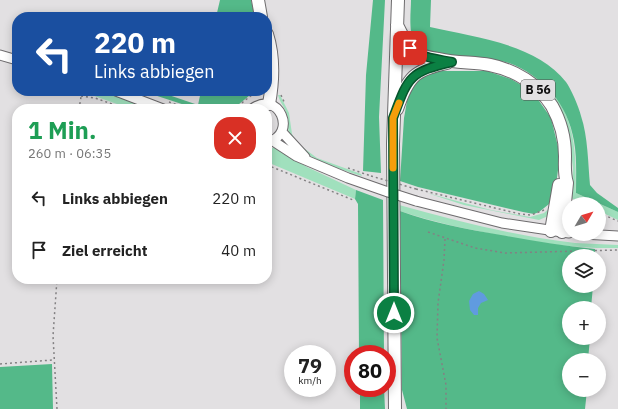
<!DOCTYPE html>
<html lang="de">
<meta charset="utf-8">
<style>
:root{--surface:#fff;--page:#f2f2f2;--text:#222;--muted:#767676}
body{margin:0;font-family:"IBM Plex Sans",sans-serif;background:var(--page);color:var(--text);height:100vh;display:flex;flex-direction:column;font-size:15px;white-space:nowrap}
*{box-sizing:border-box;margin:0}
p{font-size:13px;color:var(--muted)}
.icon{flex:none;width:22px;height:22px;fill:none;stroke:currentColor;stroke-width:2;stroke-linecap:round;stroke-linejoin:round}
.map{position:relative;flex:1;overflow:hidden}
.details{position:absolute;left:12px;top:104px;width:260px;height:180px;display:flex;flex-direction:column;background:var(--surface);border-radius:16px;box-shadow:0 2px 10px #0003}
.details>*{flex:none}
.banner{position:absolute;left:12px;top:12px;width:260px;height:84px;border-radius:16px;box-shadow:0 2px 10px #0003;background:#1a4fa0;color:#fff;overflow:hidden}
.needle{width:26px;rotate:52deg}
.controls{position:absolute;left:562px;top:197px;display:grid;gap:8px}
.controls a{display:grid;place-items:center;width:44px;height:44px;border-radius:50%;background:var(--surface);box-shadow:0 2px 10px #0003;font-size:20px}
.speed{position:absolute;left:284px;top:345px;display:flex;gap:8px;font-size:20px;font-weight:700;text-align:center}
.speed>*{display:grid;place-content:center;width:52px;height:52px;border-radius:50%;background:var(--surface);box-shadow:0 2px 10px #0003;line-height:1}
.speed small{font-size:10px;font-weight:400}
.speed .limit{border:6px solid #d22;background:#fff;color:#111}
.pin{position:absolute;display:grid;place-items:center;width:34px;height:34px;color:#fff;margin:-17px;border-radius:8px;box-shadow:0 2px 6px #0006}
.me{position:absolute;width:44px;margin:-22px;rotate:0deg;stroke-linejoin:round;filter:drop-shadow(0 0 3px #0008)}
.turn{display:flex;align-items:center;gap:14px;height:84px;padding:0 16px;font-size:18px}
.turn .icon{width:52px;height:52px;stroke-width:2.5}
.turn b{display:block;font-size:28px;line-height:34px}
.round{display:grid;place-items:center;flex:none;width:42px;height:42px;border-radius:16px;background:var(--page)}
.head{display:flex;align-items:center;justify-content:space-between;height:68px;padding:0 16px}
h1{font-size:24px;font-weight:700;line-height:30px;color:#1e9e55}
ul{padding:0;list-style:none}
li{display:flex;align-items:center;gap:12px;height:52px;padding:0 16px}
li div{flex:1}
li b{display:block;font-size:15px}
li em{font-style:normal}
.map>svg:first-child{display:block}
</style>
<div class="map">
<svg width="618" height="409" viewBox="0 0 618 409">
<rect width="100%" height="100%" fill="#e2e0e2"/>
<path fill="#a0e0bd" d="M 526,71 C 575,103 576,139 576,193 L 618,212 L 618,220 L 599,211 L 599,204 L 584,204 L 571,198 L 573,168 L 570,146 L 555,100 L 541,84 Z
M 87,91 L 99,91 L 153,109 L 131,109 L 86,93 Z
M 278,95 L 280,95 L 289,113 L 292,134 L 297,143 L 317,158 L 361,174 L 362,176 C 340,169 296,157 289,133 C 287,128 289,121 287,115 C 285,107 280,103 278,95 Z
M 267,148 L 276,148 L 307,167 L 356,190 L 355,199 L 267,162 Z
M 427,193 L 491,210 L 530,217 L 544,213 L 553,205 L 548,216 L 539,220 L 464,205 Z
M 399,205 C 457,221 515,236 575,243 C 589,244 604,244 618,245 L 618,248 C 579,249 541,243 503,236 C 467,229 436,223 400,211 Z"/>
<path fill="#54b989" d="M 220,0 L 251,0 L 255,17 L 216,17 Z
M 373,0 L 385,0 L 379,117 L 381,173 L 363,171 L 366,75 Z
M 411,0 L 431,0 L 430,27 C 474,37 537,44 566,82 C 571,89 579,107 581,116 C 588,137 588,163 590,185 L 597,193 L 618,208 L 618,212 L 576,193 C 576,176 577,158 574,141 C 568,104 543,76 509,63 C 500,60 488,60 478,59 C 468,57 430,57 424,53 C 406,44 411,16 411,0 Z
M 432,71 L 487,71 L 511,79 L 528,89 L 537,98 L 551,118 L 560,155 L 554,200 L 539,212 L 534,214 L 523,212 L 418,187 L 400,181 L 404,118 L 407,101 L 410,92 L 417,80 Z
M 142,91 L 157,91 L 198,105 L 201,91 L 255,91 L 233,109 L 197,109 Z
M 356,190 L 383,200 L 384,354 L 359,354 L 358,204 L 355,199 Z
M 400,211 C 433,223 466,229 501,235 C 532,241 563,246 595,249 L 595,256 L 569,256 L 569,286 L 593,286 L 591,308 L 569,308 L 569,338 L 590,338 L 588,360 L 569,360 L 569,390 L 587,390 L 585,409 L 407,409 L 402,390 Z
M 52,364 L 53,409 L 0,409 L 0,367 Z
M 360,388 L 384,388 L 385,409 L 360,409 Z"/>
<path fill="#609bdf" d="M 479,291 L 484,294 L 488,300 L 481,303 L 478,308 L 478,315 L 474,315 L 470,310 L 469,301 L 473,294 Z"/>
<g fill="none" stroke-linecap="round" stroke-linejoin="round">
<g stroke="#6e6c6e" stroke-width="11">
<path id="secondary" d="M 0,55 L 17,60
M 116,91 L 163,109
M 252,109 C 279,89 298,134 268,142
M 282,132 L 305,157
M 273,141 L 296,156 L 348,178 L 388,192
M 416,201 L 502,223 L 569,233
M 583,234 L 618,236"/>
</g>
<g stroke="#6e6c6e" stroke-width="14">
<path id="highway" d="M 258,0 L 261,17
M 397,25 C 402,35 407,46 416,52 C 422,57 431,58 439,59 C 456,63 474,62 490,65 C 515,70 538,84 552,106 C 561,122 565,138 565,156 C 565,165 564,174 567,183 L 562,232
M 267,34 C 274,56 273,82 269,104
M 397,109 C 408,77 414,70 447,63
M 551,231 L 559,185
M 395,409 L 393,144 L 398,0"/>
</g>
<path stroke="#838183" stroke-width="1.5" stroke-dasharray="2 3" stroke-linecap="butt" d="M 281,95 L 285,104
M 81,96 L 95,98 L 126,109
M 169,102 L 189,109
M 79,109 L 82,91
M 234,109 L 257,91
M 267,165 L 353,200
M 348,168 L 371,176
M 416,189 L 520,214 L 531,215 L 544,210
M 576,202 L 581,204
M 599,213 L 618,221
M 428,232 L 475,248 L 505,253 L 618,250
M 445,239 L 444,260 L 438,303 L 437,338 L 446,385 L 446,409
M 0,364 L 53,360
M 57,409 L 53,336 L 57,279"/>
<use href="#secondary" stroke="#fff" stroke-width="9"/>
<use href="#highway" stroke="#fff" stroke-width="12"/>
<g stroke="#6e6c6e" stroke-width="11" stroke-linecap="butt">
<path id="secondary-bridge" d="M 388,192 L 416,201"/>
</g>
<path stroke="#838183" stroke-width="1.5" stroke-dasharray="2 3" stroke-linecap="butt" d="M 371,176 L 416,189"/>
<use href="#secondary-bridge" stroke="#fff" stroke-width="9"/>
</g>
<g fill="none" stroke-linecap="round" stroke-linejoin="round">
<g stroke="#07532c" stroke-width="10">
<path id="route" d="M 394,313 L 393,118 C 408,78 408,72 452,62 C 437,59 422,58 410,48"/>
</g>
<use href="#route" stroke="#0b8043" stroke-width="7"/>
<path stroke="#f59e0b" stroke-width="7" d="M 393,168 L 393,118 L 399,103"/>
</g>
<g text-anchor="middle" stroke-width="3" stroke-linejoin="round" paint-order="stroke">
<rect fill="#e2e0e2" stroke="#4d4c4d" stroke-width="1" x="521" y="80" width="34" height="20" rx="3"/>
<g font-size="12" font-weight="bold" fill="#0d0c0d">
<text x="538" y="94">B 56</text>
</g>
</g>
</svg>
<div class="controls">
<a><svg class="needle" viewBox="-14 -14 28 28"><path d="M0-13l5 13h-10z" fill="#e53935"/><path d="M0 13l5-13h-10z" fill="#767676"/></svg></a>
<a><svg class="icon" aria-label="layers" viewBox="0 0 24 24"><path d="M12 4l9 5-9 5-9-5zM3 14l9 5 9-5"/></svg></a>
<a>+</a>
<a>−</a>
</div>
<div class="speed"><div>79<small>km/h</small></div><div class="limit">80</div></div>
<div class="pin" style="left:410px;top:48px;background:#d93025"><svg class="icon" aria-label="arrive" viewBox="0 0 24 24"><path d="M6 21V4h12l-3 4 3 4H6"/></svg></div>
<svg class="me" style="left:394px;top:313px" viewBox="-20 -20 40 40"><circle r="17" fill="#0b8043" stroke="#fff" stroke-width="3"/><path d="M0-11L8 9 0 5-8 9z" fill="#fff"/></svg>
<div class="banner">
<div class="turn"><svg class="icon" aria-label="left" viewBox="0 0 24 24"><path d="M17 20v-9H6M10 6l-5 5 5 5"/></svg><div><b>220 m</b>Links abbiegen</div></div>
</div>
<section class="details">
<div class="head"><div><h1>1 Min.</h1><p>260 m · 06:35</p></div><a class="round" style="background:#d93025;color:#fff"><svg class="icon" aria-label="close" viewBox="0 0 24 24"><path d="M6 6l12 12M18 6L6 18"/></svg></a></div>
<ul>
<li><svg class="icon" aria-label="left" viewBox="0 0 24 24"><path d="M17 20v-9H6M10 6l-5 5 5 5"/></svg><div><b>Links abbiegen</b></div><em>220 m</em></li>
<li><svg class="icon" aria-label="arrive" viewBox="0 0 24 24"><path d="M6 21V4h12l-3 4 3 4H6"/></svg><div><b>Ziel erreicht</b></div><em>40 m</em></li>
</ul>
</section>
</div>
